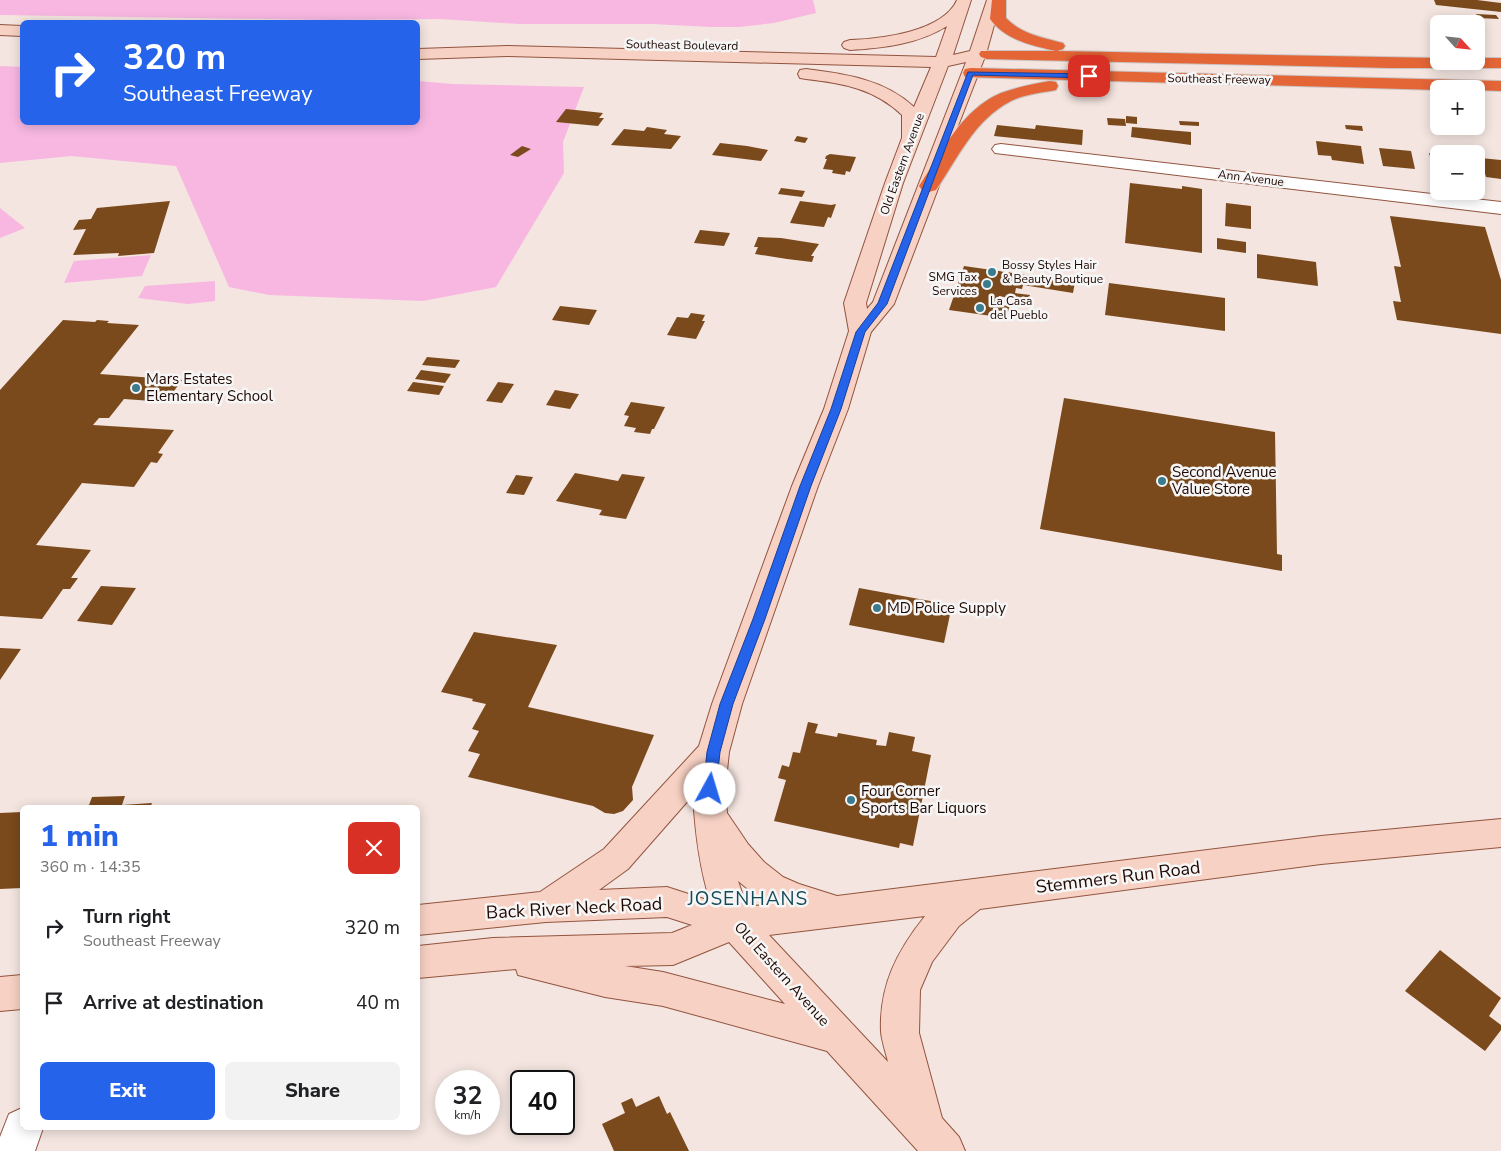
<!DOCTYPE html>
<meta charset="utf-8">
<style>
:root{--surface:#fff;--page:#f2f2f2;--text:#202124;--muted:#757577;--accent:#2563eb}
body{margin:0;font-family:"Nunito Sans",sans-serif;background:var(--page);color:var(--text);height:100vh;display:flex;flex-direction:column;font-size:19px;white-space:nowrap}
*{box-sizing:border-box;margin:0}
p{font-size:16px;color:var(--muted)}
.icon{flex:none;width:28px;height:28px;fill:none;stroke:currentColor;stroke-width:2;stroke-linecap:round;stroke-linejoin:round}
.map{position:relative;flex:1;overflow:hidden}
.side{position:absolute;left:20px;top:805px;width:400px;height:325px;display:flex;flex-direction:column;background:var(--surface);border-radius:8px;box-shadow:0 2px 12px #0003}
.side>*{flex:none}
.banner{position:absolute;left:20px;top:20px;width:400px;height:105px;border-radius:8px;box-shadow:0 2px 12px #0003;background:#2563eb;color:#fff;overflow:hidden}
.needle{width:32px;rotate:117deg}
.tools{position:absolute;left:1430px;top:15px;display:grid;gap:10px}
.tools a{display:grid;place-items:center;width:55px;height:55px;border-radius:8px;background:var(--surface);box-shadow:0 2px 12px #0003;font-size:25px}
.speed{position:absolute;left:435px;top:1070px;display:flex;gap:10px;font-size:25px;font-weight:700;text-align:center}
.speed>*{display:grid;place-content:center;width:65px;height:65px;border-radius:50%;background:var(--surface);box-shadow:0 2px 12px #0003;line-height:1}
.speed small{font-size:12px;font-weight:400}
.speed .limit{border:2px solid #111;border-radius:8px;background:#fff;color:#111}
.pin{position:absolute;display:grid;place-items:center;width:42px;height:42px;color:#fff;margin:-21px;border-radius:10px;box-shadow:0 2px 8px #0006}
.me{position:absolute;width:55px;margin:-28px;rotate:6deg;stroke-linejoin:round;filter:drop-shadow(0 0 4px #0008)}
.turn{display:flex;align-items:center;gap:18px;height:105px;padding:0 20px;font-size:22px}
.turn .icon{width:65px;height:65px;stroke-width:2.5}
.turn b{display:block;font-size:35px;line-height:42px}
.round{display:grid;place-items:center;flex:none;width:52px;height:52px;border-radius:8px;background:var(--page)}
.headline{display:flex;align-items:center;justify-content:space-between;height:85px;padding:0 20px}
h1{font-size:30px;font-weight:800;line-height:38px;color:var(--accent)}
.primary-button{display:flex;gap:10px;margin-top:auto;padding:10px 20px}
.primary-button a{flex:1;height:58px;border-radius:8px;background:var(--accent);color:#fff;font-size:20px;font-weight:800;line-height:58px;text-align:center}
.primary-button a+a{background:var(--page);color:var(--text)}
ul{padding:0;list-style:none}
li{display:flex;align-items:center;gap:15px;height:75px;padding:0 20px}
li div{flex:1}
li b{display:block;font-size:19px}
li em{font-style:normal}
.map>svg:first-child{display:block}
</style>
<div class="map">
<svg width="1501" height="1151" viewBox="0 0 1501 1151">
<rect width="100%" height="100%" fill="#f4e5e0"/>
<path fill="#f7b7e1" d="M 0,0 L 813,0 L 816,13 L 774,23 L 739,27 L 711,27 L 652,24 L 520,24 L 440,19 L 328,20 L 0,15 Z
M 0,66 L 22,67 L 22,122 L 418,122 L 418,81 L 453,84 L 584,87 L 563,142 L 564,173 L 496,287 L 423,301 L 269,295 L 229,287 L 176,166 L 71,156 L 0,163 Z
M 0,208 L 25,228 L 0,238 Z
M 151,255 L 142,276 L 64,283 L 74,261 Z
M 215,281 L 215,301 L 188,304 L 138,298 L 145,286 Z"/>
<path fill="#7a491c" d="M 1434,0 L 1477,0 L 1501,3 L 1501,12 L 1436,5 Z
M 1476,14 L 1496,15 L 1499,19 L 1479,18 Z
M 566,109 L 603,113 L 599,118 L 604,118 L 598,126 L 556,122 Z
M 1126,116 L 1137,117 L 1137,124 L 1126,123 Z
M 1107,118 L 1125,119 L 1126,126 L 1108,125 Z
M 1179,121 L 1199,122 L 1199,126 L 1180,125 Z
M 997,125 L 1035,129 L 1036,125 L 1083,130 L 1082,145 L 994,136 Z
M 1345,125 L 1362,126 L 1363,131 L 1346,129 Z
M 647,127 L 667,130 L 664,134 L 681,136 L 671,149 L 611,145 L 624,129 L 644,131 Z
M 1132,127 L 1191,132 L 1191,145 L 1131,137 Z
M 797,136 L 808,138 L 805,143 L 794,141 Z
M 1316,141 L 1361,146 L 1364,164 L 1332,160 L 1331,156 L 1318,155 Z
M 720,143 L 747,146 L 768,150 L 761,161 L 712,155 Z
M 522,146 L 531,149 L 518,157 L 510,155 Z
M 1379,148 L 1411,151 L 1415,169 L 1383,166 Z
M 1429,153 L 1439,154 L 1439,173 L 1434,172 Z
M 830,154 L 856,157 L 850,172 L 846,171 L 845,175 L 832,173 L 833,170 L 823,169 L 827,159 L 825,159 L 826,156 Z
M 1480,158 L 1501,160 L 1501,179 L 1486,177 Z
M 1130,183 L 1182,189 L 1182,186 L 1202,189 L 1202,253 L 1125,243 Z
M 781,188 L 805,191 L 802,197 L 778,194 Z
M 170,201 L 154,253 L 118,256 L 119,253 L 73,255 L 86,229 L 73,230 L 79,220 L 91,219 L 97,208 Z
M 800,201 L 831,205 L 836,204 L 831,218 L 828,217 L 824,227 L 790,223 Z
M 1226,203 L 1251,206 L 1251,229 L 1225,226 Z
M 1390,216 L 1485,227 L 1501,280 L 1501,334 L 1397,320 L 1393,301 L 1401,302 L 1394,266 L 1401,267 Z
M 700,230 L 730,233 L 724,246 L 694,243 Z
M 758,237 L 781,238 L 819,244 L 811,256 L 814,256 L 812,262 L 787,259 L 755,254 L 758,247 L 754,247 Z
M 1217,238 L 1246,242 L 1246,253 L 1217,249 Z
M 1257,254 L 1316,262 L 1318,286 L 1257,278 Z
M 964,266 L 1075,282 L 1073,293 L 1023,285 L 1022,289 L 1016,288 L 1015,293 L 1030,295 L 1028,302 L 999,296 L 997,305 L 1010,306 L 1006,318 L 949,310 Z
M 1109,283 L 1225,298 L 1225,331 L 1105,315 Z
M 560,306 L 597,310 L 589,325 L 552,320 Z
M 691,313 L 705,315 L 702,321 L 705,321 L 696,339 L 667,335 L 677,317 L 688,318 Z
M 63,320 L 95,322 L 97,320 L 109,321 L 107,323 L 139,325 L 100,374 L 182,380 L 166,402 L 124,399 L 109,418 L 99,418 L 93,425 L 174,430 L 158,453 L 163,454 L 157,463 L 151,462 L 134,487 L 82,483 L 36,545 L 91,550 L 71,578 L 78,578 L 70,589 L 63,589 L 42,619 L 0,616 L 0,390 Z
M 427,357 L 460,360 L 455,368 L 422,365 Z
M 421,370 L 451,374 L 445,383 L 415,379 Z
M 413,382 L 444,386 L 439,395 L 407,391 Z
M 498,382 L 514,384 L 502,403 L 486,401 Z
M 555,390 L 578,394 L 579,394 L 570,409 L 546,405 Z
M 1064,398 L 1275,432 L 1277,554 L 1282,555 L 1282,571 L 1040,529 Z
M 631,402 L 665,407 L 654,429 L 652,429 L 650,434 L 634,432 L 636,428 L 624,426 L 629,416 L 624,415 Z
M 575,473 L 618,481 L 622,474 L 645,477 L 626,519 L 599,515 L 602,510 L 556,501 Z
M 516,475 L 533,477 L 524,495 L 506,493 Z
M 101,586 L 136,588 L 112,625 L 77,621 Z
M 859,588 L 952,605 L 944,643 L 849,625 Z
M 474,632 L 557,645 L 528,707 L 654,735 L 632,787 L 633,800 L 623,811 L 614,814 L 605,813 L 593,806 L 468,777 L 480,754 L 468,751 L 479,731 L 472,729 L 486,704 L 472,701 L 473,699 L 441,692 Z
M 0,648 L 21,649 L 0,680 Z
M 808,722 L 818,724 L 815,733 L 837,737 L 838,733 L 877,740 L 876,745 L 886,746 L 889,732 L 915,737 L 912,751 L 931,755 L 913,846 L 900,843 L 899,848 L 774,821 L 786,780 L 778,778 L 782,765 L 789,767 L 793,752 L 800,753 Z
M 125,796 L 122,805 L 152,803 L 150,808 L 66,808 L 89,805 L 92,797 Z
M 22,812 L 22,888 L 0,889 L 0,813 Z
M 1440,950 L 1501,998 L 1489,1016 L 1501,1025 L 1501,1030 L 1485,1051 L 1405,991 Z
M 659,1096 L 667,1114 L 670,1112 L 689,1151 L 614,1151 L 602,1124 L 625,1113 L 621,1103 L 632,1098 L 636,1107 Z"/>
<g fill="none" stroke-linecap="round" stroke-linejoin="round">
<g stroke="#92543f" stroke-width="2">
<path id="street" d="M 1001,144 L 1501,202 L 1501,214 L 995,153 L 992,149 L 995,145 Z
M 22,1108 L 22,1128 L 43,1128 L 35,1151 L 0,1151 L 0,1137 L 9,1114 Z"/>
</g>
<g stroke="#92543f" stroke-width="2">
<path id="secondary" d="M 957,0 L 971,0 L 953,55 L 970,51 L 987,0 L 1001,0 L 986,54 L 951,144 L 939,186 L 894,304 L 871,332 L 848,409 L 818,486 L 742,704 L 729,752 L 725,789 L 727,813 L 748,844 L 764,862 L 783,877 L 799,884 L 837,896 L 1321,836 L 1501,819 L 1501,847 L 1321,864 L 980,909 L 959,926 L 932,962 L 920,990 L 919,1033 L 942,1118 L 959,1137 L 965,1151 L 918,1151 L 827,1051 L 663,1006 L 605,997 L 518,975 L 516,969 L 418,978 L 418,946 L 493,938 L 672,933 L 692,925 L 667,917 L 546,922 L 418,935 L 418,905 L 540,892 L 604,849 L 699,746 L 712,704 L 792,486 L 824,409 L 849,331 L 844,303 L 885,183 L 902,138 L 902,115 C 875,89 843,83 806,79 L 800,78 L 798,74 L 800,70 L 806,69 C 845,74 884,79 914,107 L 931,67 L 507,56 L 418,59 L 418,49 L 507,46 L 936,57 L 947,26 C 919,44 883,48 850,50 L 844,48 L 842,45 L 844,42 L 850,40 C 880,39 943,32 957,0 ZM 966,62 L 873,302 L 867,309 L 866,303 L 903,183 L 948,66 ZM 693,795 C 695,831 699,866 710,901 L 667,887 L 599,890 L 628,869 ZM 738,881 L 759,898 L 771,904 L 747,907 ZM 925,916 C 897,951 879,986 881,1032 C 882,1042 886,1053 888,1062 L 769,935 ZM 729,942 L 785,1004 L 663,972 L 625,966 L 673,965 Z
M 0,25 L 22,26 L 22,36 L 0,35 Z
M 22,975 L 22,1009 L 0,1011 L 0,977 Z"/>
</g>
<g stroke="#cac4c3" stroke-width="2">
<path id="highway" d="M 992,0 L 1006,0 L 1006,18 C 1021,34 1042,37 1063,43 L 1065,46 L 1063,49 L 1057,51 L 1439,58 L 1439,61 L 1476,61 L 1476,58 L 1501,58 L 1501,68 L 1390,68 L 987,59 L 981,57 L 979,54 L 981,51 L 1056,51 C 1033,46 1005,40 990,19 Z
M 971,68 L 1501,81 L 1501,91 L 1476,90 L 1476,89 L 1439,90 L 965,77 L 963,73 L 965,69 Z
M 1050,81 L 1056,82 L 1058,86 L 1056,90 C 1041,93 1025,94 1011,101 C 974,120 958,158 936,190 L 929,192 L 922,190 L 919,186 C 941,153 962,109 1001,93 C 1017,87 1033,84 1050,81 Z"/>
</g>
<use href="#street" fill="#fff" fill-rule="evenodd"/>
<use href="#secondary" fill="#f7d1c3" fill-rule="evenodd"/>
<use href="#highway" fill="#e46536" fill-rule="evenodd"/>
</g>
<path fill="#2563eb" stroke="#184099" d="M 968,72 L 1089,74 L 1093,76 L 1089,78 L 973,75 L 887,304 L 865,332 L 841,409 L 811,486 L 765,619 L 733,704 L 720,752 L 716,789 L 714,793 L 710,795 L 705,793 L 703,789 L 707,752 L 720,704 L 753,619 L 800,486 L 831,409 L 856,332 L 878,303 Z"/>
<g fill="#3b7b8e" stroke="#f6f6f6" stroke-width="2">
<circle cx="992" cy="272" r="5"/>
<circle cx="987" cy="284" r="5"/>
<circle cx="980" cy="308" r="5"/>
<circle cx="136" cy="388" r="5"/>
<circle cx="1162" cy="481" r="5"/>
<circle cx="877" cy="608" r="5"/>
<circle cx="851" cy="800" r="5"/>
</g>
<g text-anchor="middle" stroke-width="5" stroke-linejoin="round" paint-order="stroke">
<g font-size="12" fill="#210903" stroke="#f6f6f6">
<text transform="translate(682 45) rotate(1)" y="4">Southeast Boulevard</text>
<text transform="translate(1219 79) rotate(1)" y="4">Southeast Freeway</text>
<text transform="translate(902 164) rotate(-70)" y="4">Old Eastern Avenue</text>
<text transform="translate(1251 178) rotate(7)" y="4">Ann Avenue</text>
</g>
<g font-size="12" fill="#210903" stroke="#f6f6f6" text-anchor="start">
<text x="1002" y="269">Bossy Styles Hair<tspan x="1002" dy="14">&amp; Beauty Boutique</tspan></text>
<text x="977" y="281" text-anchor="end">SMG Tax<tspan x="977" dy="14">Services</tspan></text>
<text x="990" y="305">La Casa<tspan x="990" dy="14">del Pueblo</tspan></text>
</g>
<g font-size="15" fill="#210903" stroke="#f6f6f6" text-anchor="start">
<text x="146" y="384">Mars Estates<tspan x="146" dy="17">Elementary School</tspan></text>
<text x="1172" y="477">Second Avenue<tspan x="1172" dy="17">Value Store</tspan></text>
<text x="887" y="613">MD Police Supply</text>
<text x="861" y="796">Four Corner<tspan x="861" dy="17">Sports Bar Liquors</tspan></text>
</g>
<g font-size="15" fill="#210903" stroke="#f6f6f6">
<text transform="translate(782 974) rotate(48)" y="5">Old Eastern Avenue</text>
</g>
<g font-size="18" fill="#210903" stroke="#f6f6f6">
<text transform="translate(1118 877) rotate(-7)" y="6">Stemmers Run Road</text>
<text transform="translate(574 908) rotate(-3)" y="6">Back River Neck Road</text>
</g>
<g font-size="19" letter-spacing="1" fill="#124957" stroke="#f6f6f6">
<text x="748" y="905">JOSENHANS</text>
</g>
</g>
</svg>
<div class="tools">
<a><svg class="needle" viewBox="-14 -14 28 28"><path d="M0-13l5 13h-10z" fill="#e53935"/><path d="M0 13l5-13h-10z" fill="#757577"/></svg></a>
<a>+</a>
<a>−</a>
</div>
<div class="speed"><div>32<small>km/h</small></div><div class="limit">40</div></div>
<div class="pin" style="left:1089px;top:76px;background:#d93025"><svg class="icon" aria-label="arrive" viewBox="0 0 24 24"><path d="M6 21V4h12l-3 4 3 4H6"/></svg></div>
<svg class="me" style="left:710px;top:789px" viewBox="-20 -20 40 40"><circle r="19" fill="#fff"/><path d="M0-13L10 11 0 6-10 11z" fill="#2563eb"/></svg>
<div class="banner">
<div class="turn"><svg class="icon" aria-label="right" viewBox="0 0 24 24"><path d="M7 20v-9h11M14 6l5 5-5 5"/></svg><div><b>320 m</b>Southeast Freeway</div></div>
</div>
<section class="side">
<div class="headline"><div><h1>1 min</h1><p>360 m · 14:35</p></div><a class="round" style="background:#d93025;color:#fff"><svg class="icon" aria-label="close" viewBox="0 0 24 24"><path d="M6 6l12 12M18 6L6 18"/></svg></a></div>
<ul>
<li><svg class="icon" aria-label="right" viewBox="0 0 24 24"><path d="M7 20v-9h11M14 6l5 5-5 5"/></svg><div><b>Turn right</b><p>Southeast Freeway</p></div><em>320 m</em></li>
<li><svg class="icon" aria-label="arrive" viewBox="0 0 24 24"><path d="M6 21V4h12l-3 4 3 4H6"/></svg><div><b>Arrive at destination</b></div><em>40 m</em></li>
</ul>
<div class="primary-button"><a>Exit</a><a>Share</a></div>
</section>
</div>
